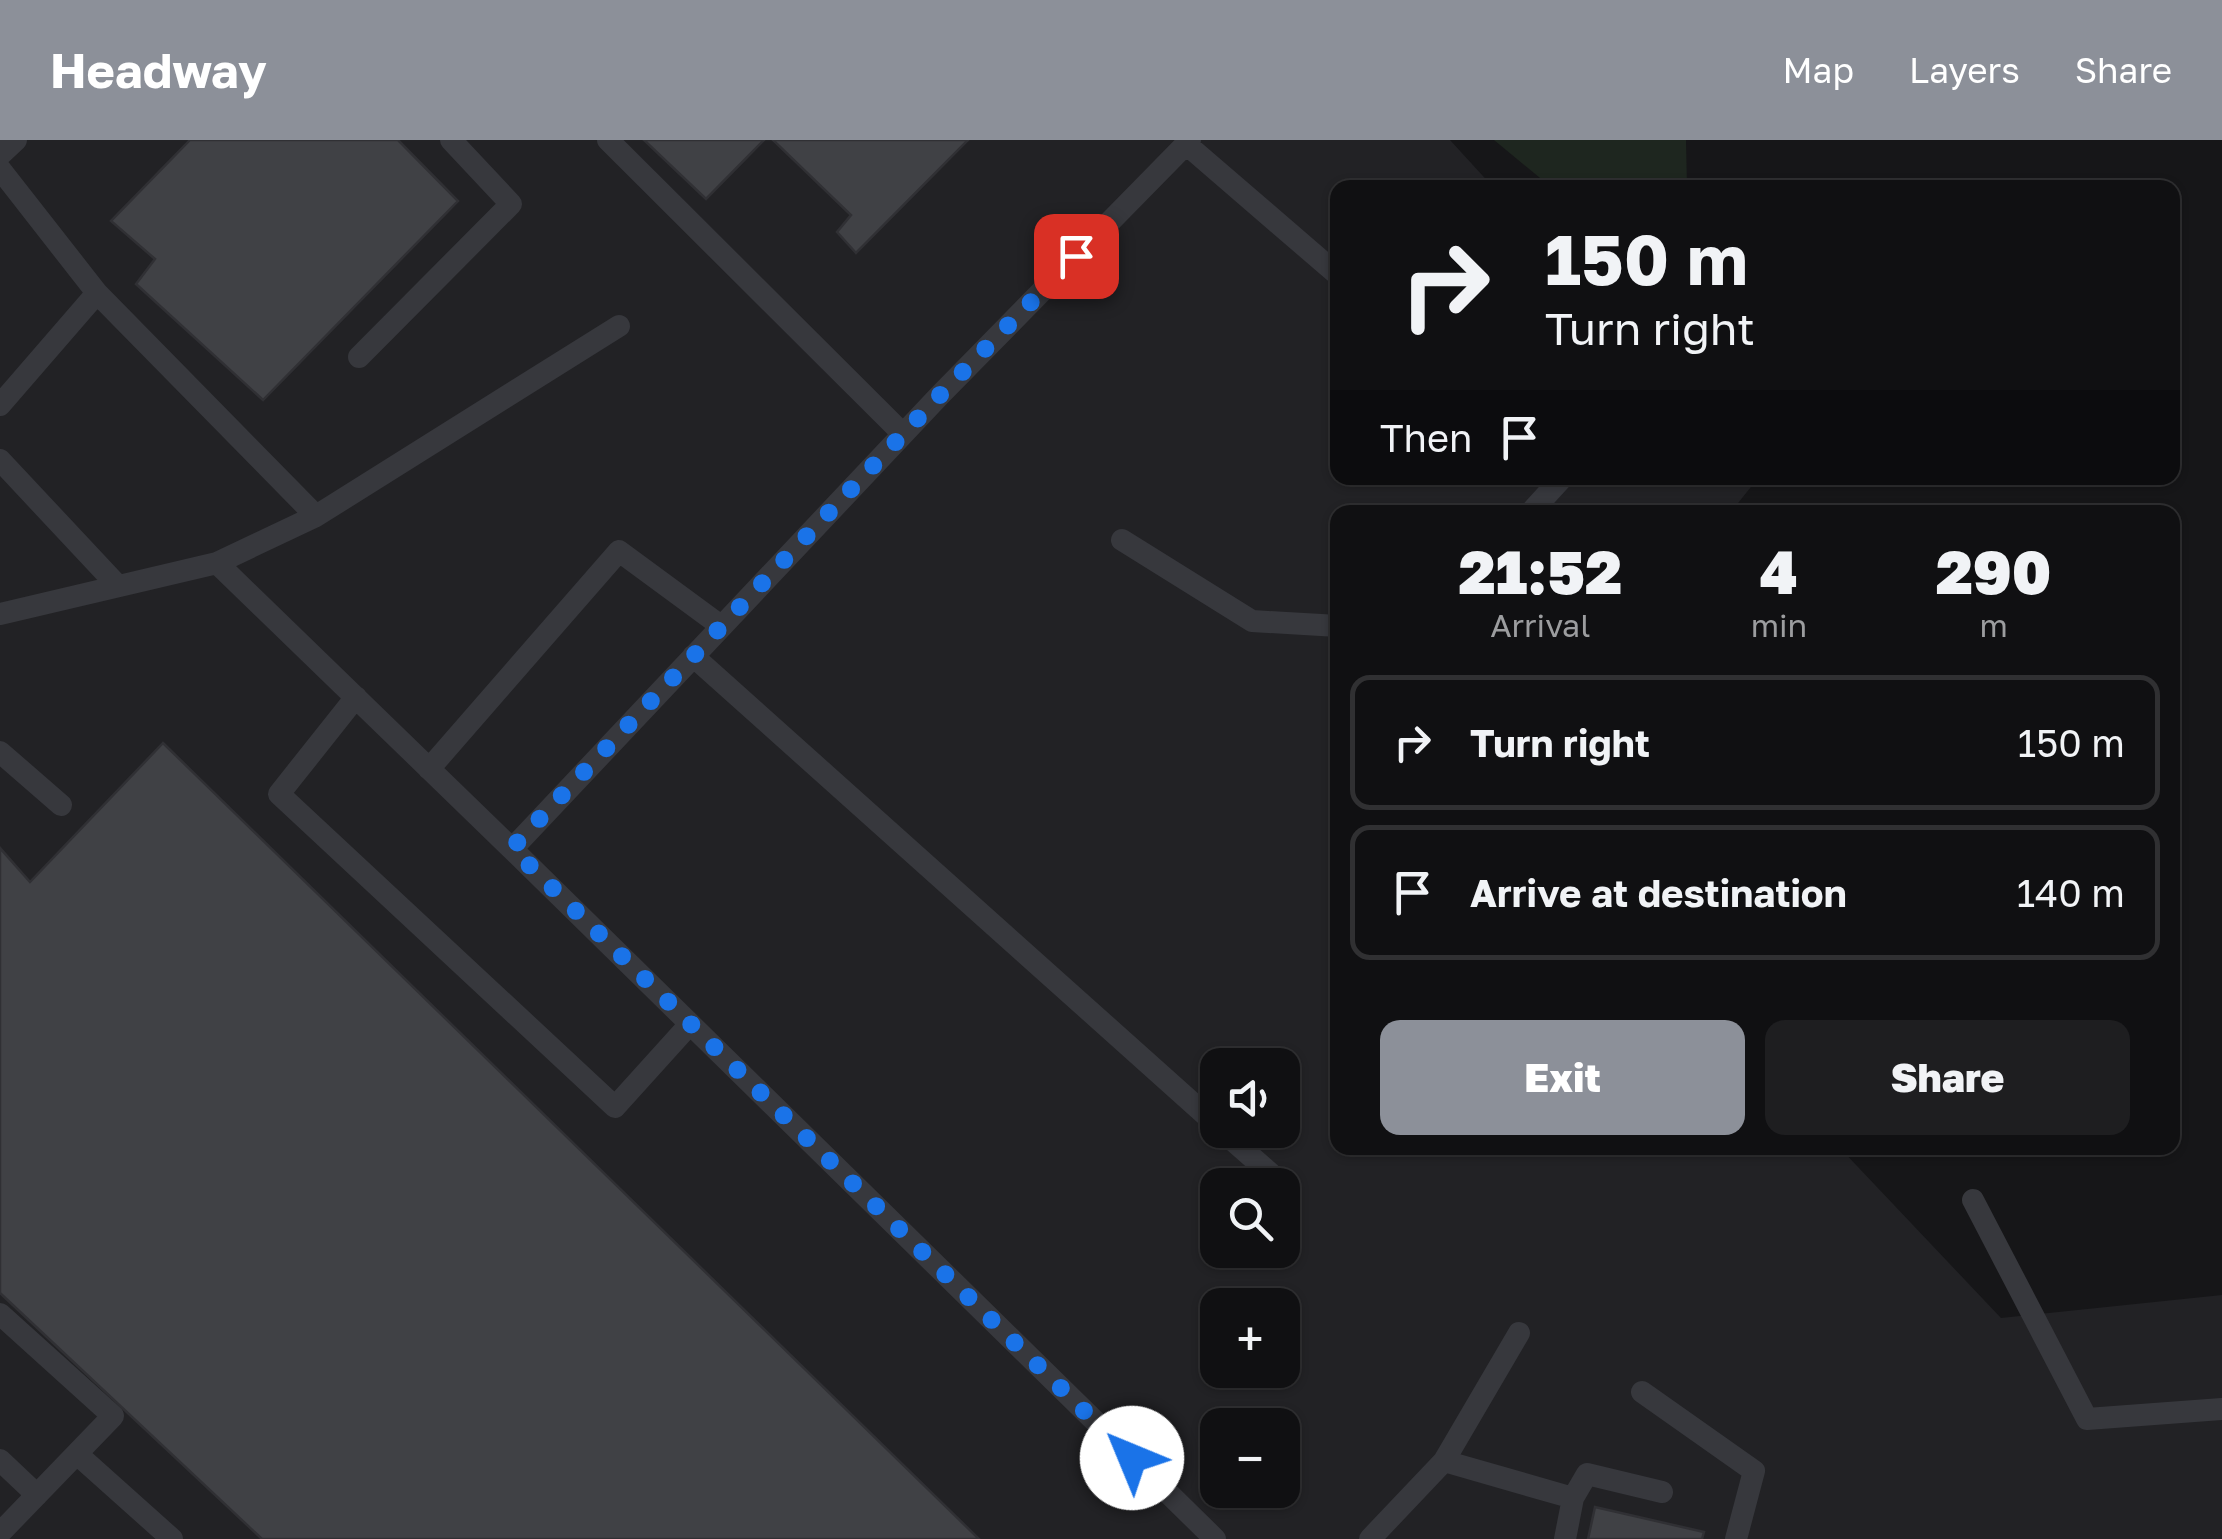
<!DOCTYPE html>
<meta charset="utf-8">
<style>
:root{--surface:#101012;--page:#1e1e20;--text:#f1f3f6;--muted:#9c9d9f;--line:#303032;--accent:#8c9099}
body{margin:0;font-family:"Golos Text",sans-serif;background:var(--page);color:var(--text);height:100vh;display:flex;flex-direction:column;font-size:38px;white-space:nowrap}
*{box-sizing:border-box;margin:0}
p{font-size:32px;color:var(--muted)}
.icon{flex:none;width:55px;height:55px;fill:none;stroke:currentColor;stroke-width:2;stroke-linecap:round;stroke-linejoin:round}
.map{position:relative;flex:1;overflow:hidden}
.side{position:absolute;left:1330px;top:365px;width:850px;height:650px;display:flex;flex-direction:column;background:var(--surface);border-radius:20px;box-shadow:0 2px 8px #0004,0 0 0 2px var(--line)}
.side>*{flex:none}
.banner{position:absolute;left:1330px;top:40px;width:850px;height:305px;border-radius:20px;box-shadow:0 2px 8px #0004,0 0 0 2px var(--line);background:#101012;color:var(--text);overflow:hidden}
.buttons{position:absolute;left:1200px;top:908px;display:grid;gap:20px}
.buttons a{display:grid;place-items:center;width:100px;height:100px;border-radius:20px;background:var(--surface);box-shadow:0 2px 8px #0004,0 0 0 2px var(--line);font-size:50px}
.pin{position:absolute;display:grid;place-items:center;width:85px;height:85px;color:#fff;margin:-42px;border-radius:20px;box-shadow:0 5px 15px #0006}
.me{position:absolute;width:110px;margin:-55px;rotate:315deg;stroke-linejoin:round;filter:drop-shadow(0 0 8px #0008)}
.turn{display:flex;align-items:center;gap:35px;height:210px;padding:0 50px;font-size:45px}
.turn .icon{width:130px;height:130px;stroke-width:2.5}
.turn b{display:block;font-size:70px;line-height:85px}
.then{display:flex;align-items:center;height:95px;padding:0 50px;background:#0003;gap:20px;font-size:38px}
.eta{display:flex;justify-content:space-evenly;align-items:center;height:170px;text-align:center}
.eta b{font-size:60px;font-weight:800;line-height:70px}
.cta{display:flex;gap:20px;margin-top:auto;padding:20px 50px}
.cta a{flex:1;height:115px;border-radius:20px;background:var(--accent);color:#fff;font-size:40px;font-weight:800;line-height:115px;text-align:center}
.cta a+a{background:var(--page);color:var(--text)}
ul{padding:0;list-style:none}
li{display:flex;align-items:center;gap:30px;height:135px;margin:0 20px 15px;padding:0 30px;border:5px solid var(--line);border-radius:20px}
li div{flex:1}
li b{display:block;font-size:38px}
li em{font-style:normal}
header{display:flex;align-items:center;gap:60px;box-sizing:border-box;height:140px;padding:0 50px;background:var(--accent);color:#fff}
header strong{font-size:48px}
nav{display:flex;gap:55px;margin-inline-start:auto;font-size:35px}
.map>svg:first-child{display:block}
</style>
<header>
<strong>Headway</strong>
<nav><a>Map</a><a>Layers</a><a>Share</a></nav>
</header>
<div class="map">
<svg width="2222" height="1399" viewBox="0 0 2222 1399">
<rect width="100%" height="100%" fill="#161618"/>
<path fill="#222225" fill-rule="evenodd" d="M 0,0 L 1450,0 L 1493,47 L 1338,48 L 1338,338 L 1758,338 L 1731,372 L 1338,372 L 1338,1008 L 1840,1008 L 2001,1178 L 2222,1155 L 2222,1399 L 0,1399 ZM 1218,925 L 1282,925 L 1282,990 L 1218,990 ZM 1218,1045 L 1282,1045 L 1282,1110 L 1218,1110 ZM 1218,1165 L 1282,1165 L 1282,1230 L 1218,1230 ZM 1218,1285 L 1282,1285 L 1282,1350 L 1218,1350 Z"/>
<path fill="#1e261f" d="M 1494,0 L 1686,0 L 1687,47 L 1551,47 Z"/>
<path fill="#404145" stroke="#303034" stroke-width="2.5" d="M 190,0 L 398,0 L 458,61 L 263,260 L 136,144 L 155,119 L 111,81 Z
M 644,0 L 764,0 L 706,59 Z
M 773,0 L 968,0 L 856,113 L 837,92 L 851,75 Z
M 163,603 L 979,1399 L 262,1399 L 0,1153 L 0,708 L 30,742 Z
M 1595,1367 L 1704,1392 L 1702,1399 L 1588,1399 Z"/>
<g fill="none" stroke-linecap="round" stroke-linejoin="round">
<path stroke="#37383d" stroke-width="22" d="M 608,0 L 903,294
M 1186,4 L 1338,135
M 0,15 L 16,0
M 0,29 L 97,153
M 359,217 L 511,64 L 451,0
M 0,265 L 97,153 L 316,376
M 0,320 L 118,446
M 1531,372 L 1562,338
M 1122,400 L 1252,481 L 1338,486
M 217,423 L 316,376 L 619,186
M 0,474 L 217,423 L 512,709 L 1215,1399
M 693,516 L 1218,986
M 356,557 L 279,654 L 615,967 L 690,884
M 0,612 L 61,665
M 429,629 L 619,411 L 721,486
M 512,709 L 939,256 L 1190,0
M 1221,990 L 1280,1042
M 1973,1060 L 2087,1279 L 2222,1269
M 0,1174 L 113,1276 L 0,1393
M 1642,1252 L 1754,1331 L 1736,1399
M 77,1314 L 172,1399
M 0,1320 L 37,1355
M 1444,1321 L 1519,1193
M 1573,1358 L 1587,1334 L 1662,1352
M 1370,1399 L 1444,1321 L 1573,1358 L 1565,1399"/>
</g>
<g fill="none" stroke-linecap="round" stroke-linejoin="round">
<path stroke="#1a73e8" stroke-width="18" stroke-dasharray="0 32.4" d="M 1076,116 L 939,256 L 512,708 L 1132,1318"/>
</g>
</svg>
<div class="buttons">
<a><svg class="icon" aria-label="sound" viewBox="0 0 24 24"><path d="M4 9h4l5-4v14l-5-4H4zM17 9q2 3 0 6"/></svg></a>
<a><svg class="icon" aria-label="search" viewBox="0 0 24 24"><circle cx="10" cy="10" r="6"/><path d="M15 15l6 6"/></svg></a>
<a>+</a>
<a>−</a>
</div>
<div class="pin" style="left:1076px;top:116px;background:#d93025"><svg class="icon" aria-label="arrive" viewBox="0 0 24 24"><path d="M6 21V4h12l-3 4 3 4H6"/></svg></div>
<svg class="me" style="left:1132px;top:1318px" viewBox="-20 -20 40 40"><circle r="19" fill="#fff"/><path d="M0-13L10 11 0 6-10 11z" fill="#1a73e8"/></svg>
<div class="banner">
<div class="turn"><svg class="icon" aria-label="right" viewBox="0 0 24 24"><path d="M7 20v-9h11M14 6l5 5-5 5"/></svg><div><b>150 m</b>Turn right</div></div>
<div class="then">Then<svg class="icon" aria-label="arrive" viewBox="0 0 24 24"><path d="M6 21V4h12l-3 4 3 4H6"/></svg></div>
</div>
<section class="side">
<div class="eta">
<div><b>21:52</b><p>Arrival</p></div>
<div><b>4</b><p>min</p></div>
<div><b>290</b><p>m</p></div>
</div>
<ul>
<li><svg class="icon" aria-label="right" viewBox="0 0 24 24"><path d="M7 20v-9h11M14 6l5 5-5 5"/></svg><div><b>Turn right</b></div><em>150 m</em></li>
<li><svg class="icon" aria-label="arrive" viewBox="0 0 24 24"><path d="M6 21V4h12l-3 4 3 4H6"/></svg><div><b>Arrive at destination</b></div><em>140 m</em></li>
</ul>
<div class="cta"><a>Exit</a><a>Share</a></div>
</section>
</div>
